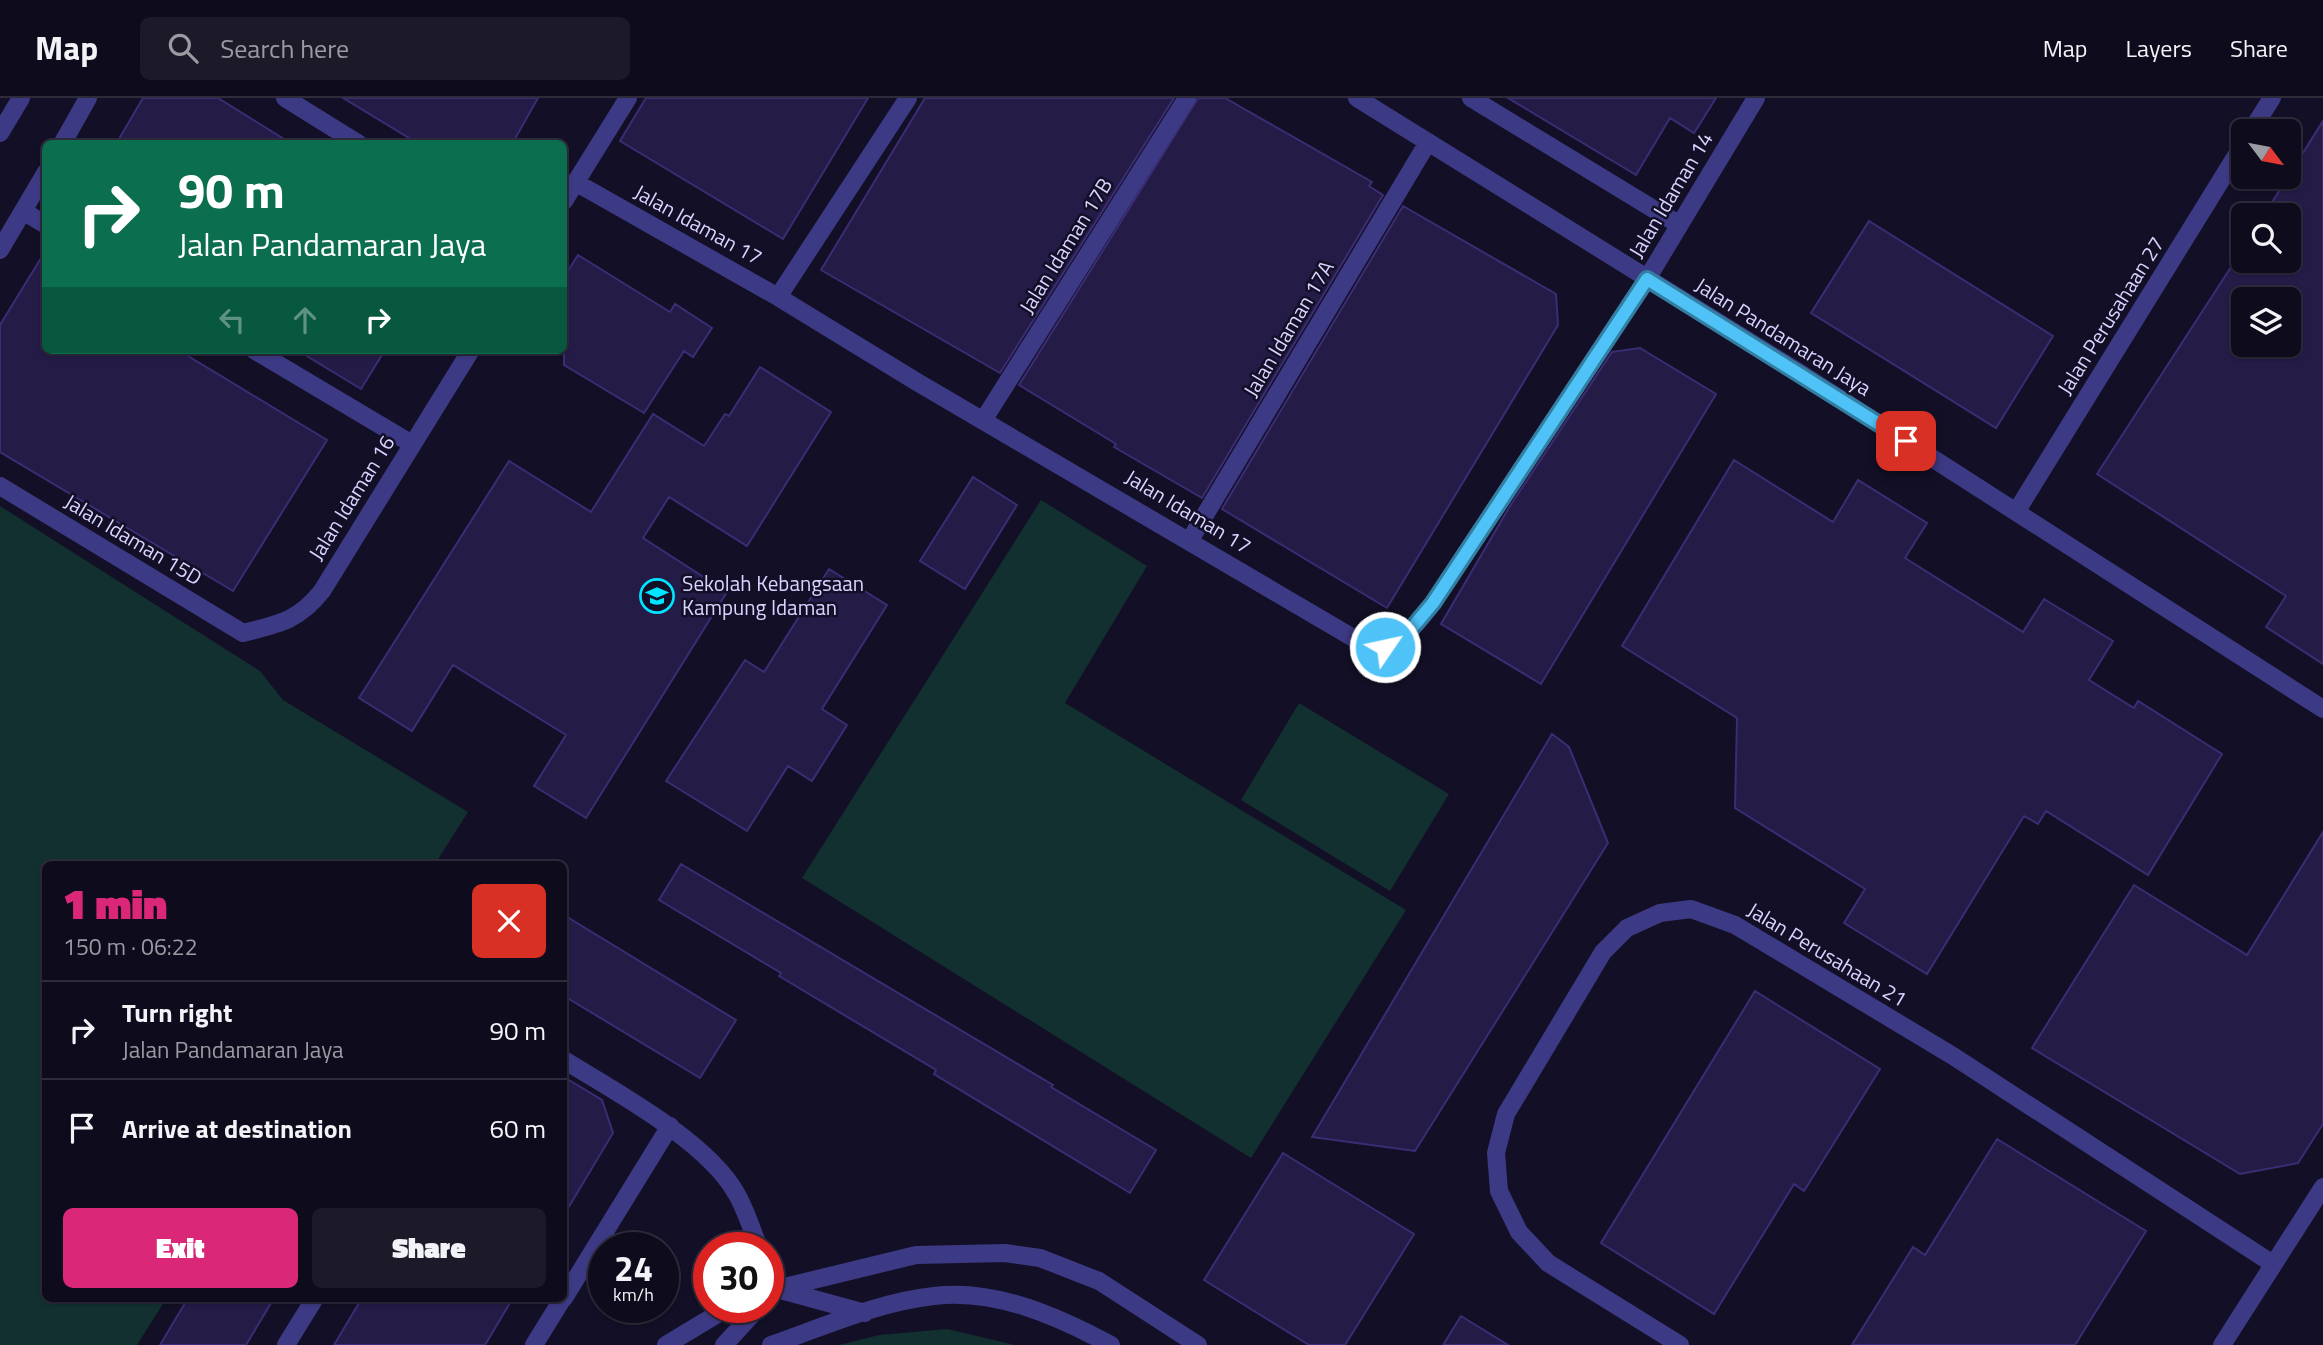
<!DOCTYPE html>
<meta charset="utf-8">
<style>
:root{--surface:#0e0b1c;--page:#1c1929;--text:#f1f3f6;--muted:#9b9ba3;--line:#2e2b3b;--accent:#db2777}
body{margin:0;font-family:"Titillium Web",sans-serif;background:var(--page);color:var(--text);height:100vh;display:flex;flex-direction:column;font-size:26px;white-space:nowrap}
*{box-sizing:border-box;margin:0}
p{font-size:23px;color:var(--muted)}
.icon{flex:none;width:38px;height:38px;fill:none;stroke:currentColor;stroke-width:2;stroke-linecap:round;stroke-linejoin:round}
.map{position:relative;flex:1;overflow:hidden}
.drawer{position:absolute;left:42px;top:763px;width:525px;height:441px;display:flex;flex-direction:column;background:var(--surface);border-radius:10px;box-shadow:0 2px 5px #0004,0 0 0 2px var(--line)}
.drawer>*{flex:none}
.top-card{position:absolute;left:42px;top:42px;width:525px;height:214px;border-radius:10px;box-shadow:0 2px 5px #0004,0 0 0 2px var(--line);background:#0b6e4f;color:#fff;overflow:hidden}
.needle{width:46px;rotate:122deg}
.buttons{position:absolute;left:2231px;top:21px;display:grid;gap:14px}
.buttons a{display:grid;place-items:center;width:70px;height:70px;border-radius:10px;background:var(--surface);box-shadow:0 2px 5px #0004,0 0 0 2px var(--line);font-size:35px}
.speed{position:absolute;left:588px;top:1134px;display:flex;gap:14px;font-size:35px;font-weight:700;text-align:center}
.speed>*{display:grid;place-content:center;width:91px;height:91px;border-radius:50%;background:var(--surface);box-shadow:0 2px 5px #0004,0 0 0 2px var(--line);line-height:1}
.speed small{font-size:18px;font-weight:400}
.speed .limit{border:10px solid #d22;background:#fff;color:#111}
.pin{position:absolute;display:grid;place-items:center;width:60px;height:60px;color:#fff;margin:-30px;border-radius:14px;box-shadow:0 4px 10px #0006}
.me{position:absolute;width:77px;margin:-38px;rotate:56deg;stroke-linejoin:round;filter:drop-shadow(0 0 5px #0008)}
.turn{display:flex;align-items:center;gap:24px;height:147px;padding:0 21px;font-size:32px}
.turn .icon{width:91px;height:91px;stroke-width:2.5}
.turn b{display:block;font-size:49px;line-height:60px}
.lanes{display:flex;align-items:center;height:66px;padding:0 21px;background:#0003;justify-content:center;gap:35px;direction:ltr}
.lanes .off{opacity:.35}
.round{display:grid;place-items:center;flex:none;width:74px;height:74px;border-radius:10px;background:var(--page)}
.head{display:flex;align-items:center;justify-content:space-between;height:119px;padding:0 21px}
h1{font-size:42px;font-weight:800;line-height:52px;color:var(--accent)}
.button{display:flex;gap:14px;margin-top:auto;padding:14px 21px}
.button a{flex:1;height:80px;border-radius:10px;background:var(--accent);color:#fff;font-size:28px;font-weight:800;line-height:80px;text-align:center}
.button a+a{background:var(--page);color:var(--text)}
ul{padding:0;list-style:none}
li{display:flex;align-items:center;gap:21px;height:98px;padding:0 21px;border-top:2px solid var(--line)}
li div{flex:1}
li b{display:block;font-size:26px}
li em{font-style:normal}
header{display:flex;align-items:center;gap:42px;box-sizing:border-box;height:98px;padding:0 35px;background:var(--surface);border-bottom:2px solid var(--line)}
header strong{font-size:33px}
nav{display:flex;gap:38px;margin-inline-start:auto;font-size:24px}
.search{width:490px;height:63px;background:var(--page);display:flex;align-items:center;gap:18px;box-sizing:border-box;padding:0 24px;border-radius:10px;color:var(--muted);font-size:26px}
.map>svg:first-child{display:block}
</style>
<header>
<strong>Map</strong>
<div class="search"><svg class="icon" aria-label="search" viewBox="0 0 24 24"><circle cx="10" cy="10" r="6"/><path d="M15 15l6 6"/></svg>Search here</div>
<nav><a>Map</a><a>Layers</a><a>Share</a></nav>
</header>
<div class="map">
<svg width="2323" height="1247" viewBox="0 0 2323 1247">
<rect width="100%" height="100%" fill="#130f26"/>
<path fill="#12302f" d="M 1041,402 L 1147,468 L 1065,605 L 1406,812 L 1251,1060 L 802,780 Z
M 0,408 L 260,573 L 283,602 L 468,714 L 435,766 L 46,766 L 46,1200 L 166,1201 L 137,1247 L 0,1247 Z
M 1299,605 L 1449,696 L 1390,793 L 1241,702 Z
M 947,1231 L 1015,1247 L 839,1247 L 879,1237 Z"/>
<path fill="#241b47" stroke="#3b2d73" stroke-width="2" fill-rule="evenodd" d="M 143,0 L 218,0 L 292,46 L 116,46 Z
M 343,0 L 538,0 L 512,46 L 419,46 Z
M 646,0 L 868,0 L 783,141 L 620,43 Z
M 925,0 L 1174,0 L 1000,275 L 821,172 Z
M 1198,0 L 1225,0 L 1372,84 L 1369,88 L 1383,97 L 1202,400 L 1114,349 L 1116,346 L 1019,287 Z
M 1508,0 L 1716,0 L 1694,35 L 1670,20 L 1636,77 Z
M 2323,23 L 2323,566 L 2266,529 L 2286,498 L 2097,376 L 2244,149 L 2244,163 L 2289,163 L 2289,117 L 2264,117 ZM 2244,201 L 2289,201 L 2289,247 L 2244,247 Z
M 1403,108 L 1556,196 L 1558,227 L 1387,510 L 1222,411 Z
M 1869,123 L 2053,238 L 1996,330 L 1811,215 Z
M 46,152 L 46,252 L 178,252 L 327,342 L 233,493 L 0,354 L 0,227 Z
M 578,157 L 670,214 L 675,206 L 712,230 L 693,259 L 684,253 L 644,315 L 564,267 L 564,179 Z
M 1640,250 L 1716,296 L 1541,586 L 1441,526 L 1510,408 L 1612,254 Z
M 297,252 L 385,252 L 361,291 Z
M 760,269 L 831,314 L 747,448 L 669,399 L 643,440 L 727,494 L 586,720 L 534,688 L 566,637 L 453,567 L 412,633 L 359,600 L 509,363 L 591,414 L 653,316 L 704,348 L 725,316 L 729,318 Z
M 1734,362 L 1833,424 L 1858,382 L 1927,425 L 1905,460 L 2023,534 L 2044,501 L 2113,543 L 2089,582 L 2134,610 L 2138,603 L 2222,656 L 2148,777 L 2046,713 L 2038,726 L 2024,718 L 1927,876 L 1844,825 L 1865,791 L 1735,710 L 1737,620 L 1622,548 Z
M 973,379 L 1017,407 L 965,491 L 920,463 Z
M 829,471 L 887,507 L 822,611 L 847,627 L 812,683 L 788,668 L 747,733 L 666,683 L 745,562 L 764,574 Z
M 1552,636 L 1569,649 L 1608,745 L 1415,1053 L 1312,1039 Z
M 2323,734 L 2323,1026 L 2298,1065 L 2240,1076 L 2032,950 L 2134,787 L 2247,857 Z
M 681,766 L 1053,987 L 1051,989 L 1156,1052 L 1130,1095 L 934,976 L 936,972 L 779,878 L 781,875 L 659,802 Z
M 564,817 L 736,922 L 700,980 L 564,898 Z
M 1755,893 L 1880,971 L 1804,1093 L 1794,1086 L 1714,1216 L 1601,1145 Z
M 564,979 L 602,1002 L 613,1035 L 564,1117 Z
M 1997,1041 L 2146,1133 L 2075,1247 L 1852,1247 L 1913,1149 L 1925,1157 Z
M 1283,1055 L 1414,1136 L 1345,1247 L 1309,1247 L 1204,1182 Z
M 188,1200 L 274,1200 L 246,1247 L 160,1247 Z
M 362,1200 L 513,1200 L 485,1247 L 334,1247 Z
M 1461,1218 L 1508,1247 L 1443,1247 Z"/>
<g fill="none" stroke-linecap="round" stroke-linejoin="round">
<path stroke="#3d3a85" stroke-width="18" d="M 285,0 L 359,46
M 1357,0 L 1795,272 L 2323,611
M 1471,0 L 1678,126
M 2251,33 L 2272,0
M 0,35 L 21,0
M 62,46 L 88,0
M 575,84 L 778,199 L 917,284 L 1367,548 C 1402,550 1413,530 1433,505 L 1647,181 L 1756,0
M 564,103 L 628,0
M 23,113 L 46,127
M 0,152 L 46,74
M 778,199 L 908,0
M 254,252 L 412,346
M 984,321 L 1187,0
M 0,388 L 243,535 C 279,526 298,523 322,493 L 471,252
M 2016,414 L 2244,45
M 1190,442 L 1428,44
M 564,962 C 614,993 707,1043 736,1095 C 746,1112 752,1132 759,1150
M 768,1172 L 776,1191
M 564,1200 L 670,1028
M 286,1247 L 315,1200
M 534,1247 L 563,1200
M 1680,1247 L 1548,1165 L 1519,1134 L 1499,1093 L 1496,1055 L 1506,1016 L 1603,854 L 1627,830 L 1660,815 L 1691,811 L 1735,827 L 1953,958 L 2273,1166
M 2222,1247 L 2323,1089"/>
<path stroke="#3d3a85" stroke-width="18" d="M 777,1191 L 865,1215
M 768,1193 L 916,1157 L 1005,1155 L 1040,1160 L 1099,1183 L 1198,1247
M 666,1247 L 729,1209
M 724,1247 L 759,1209
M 771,1247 C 823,1229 878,1204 934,1198 C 995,1190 1059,1219 1111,1247"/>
</g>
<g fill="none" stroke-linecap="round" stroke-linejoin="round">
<g stroke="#337fa1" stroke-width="18">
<path id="route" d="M 1385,549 L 1406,537 L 1433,505 L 1647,181 L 1906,343"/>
</g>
<use href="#route" stroke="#4fc3f7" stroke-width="12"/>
</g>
<defs>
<g id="school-ring" transform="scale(1.75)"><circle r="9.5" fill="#130f26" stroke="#00e5ff" stroke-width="1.5"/><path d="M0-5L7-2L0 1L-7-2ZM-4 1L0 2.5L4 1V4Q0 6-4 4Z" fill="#00e5ff"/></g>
</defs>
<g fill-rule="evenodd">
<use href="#school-ring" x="657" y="498"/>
</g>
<g text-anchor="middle" stroke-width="5" stroke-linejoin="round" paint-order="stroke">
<g font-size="21" fill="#d9d4ff" stroke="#130f26">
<text transform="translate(1671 97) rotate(-59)" y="7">Jalan Idaman 14</text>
<text transform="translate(698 127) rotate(29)" y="7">Jalan Idaman 17</text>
<text transform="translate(1066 148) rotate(-58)" y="7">Jalan Idaman 17B</text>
<text transform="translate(2111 218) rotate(-58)" y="7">Jalan Perusahaan 27</text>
<text transform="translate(1289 231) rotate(-59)" y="7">Jalan Idaman 17A</text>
<text transform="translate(1783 239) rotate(32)" y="7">Jalan Pandamaran Jaya</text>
<text transform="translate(352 400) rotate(-58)" y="7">Jalan Idaman 16</text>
<text transform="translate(1188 414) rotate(31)" y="7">Jalan Idaman 17</text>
<text transform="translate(133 442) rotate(31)" y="7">Jalan Idaman 15D</text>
<text transform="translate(1827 857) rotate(31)" y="7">Jalan Perusahaan 21</text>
</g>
<g font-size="21" fill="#d9d4ff" stroke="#130f26" text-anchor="start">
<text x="682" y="493">Sekolah Kebangsaan<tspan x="682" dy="24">Kampung Idaman</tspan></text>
</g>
</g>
</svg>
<div class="buttons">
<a><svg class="needle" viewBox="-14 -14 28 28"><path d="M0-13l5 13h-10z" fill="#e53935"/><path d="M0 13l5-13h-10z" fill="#9b9ba3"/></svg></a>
<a><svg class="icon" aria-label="search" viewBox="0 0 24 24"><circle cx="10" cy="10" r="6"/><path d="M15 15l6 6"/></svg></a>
<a><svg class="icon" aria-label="layers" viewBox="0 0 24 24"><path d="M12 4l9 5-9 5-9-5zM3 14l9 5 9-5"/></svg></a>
</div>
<div class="speed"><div>24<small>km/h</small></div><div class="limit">30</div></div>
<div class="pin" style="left:1906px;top:343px;background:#d93025"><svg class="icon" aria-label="arrive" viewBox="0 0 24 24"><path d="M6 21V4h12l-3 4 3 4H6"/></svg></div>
<svg class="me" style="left:1385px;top:549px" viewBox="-20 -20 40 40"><circle r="17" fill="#4fc3f7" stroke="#fff" stroke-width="3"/><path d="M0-11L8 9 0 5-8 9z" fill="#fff"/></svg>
<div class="top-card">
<div class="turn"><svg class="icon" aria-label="right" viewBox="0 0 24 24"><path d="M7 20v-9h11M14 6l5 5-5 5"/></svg><div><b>90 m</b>Jalan Pandamaran Jaya</div></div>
<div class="lanes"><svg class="icon off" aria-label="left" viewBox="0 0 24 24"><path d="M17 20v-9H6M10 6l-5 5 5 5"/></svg><svg class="icon off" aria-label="ahead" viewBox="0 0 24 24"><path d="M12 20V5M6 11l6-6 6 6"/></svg><svg class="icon" aria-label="right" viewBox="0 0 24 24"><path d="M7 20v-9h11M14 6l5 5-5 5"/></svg></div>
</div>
<section class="drawer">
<div class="head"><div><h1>1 min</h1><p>150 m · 06:22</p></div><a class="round" style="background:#d93025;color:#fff"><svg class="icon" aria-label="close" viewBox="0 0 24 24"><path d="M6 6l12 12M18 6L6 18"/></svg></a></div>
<ul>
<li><svg class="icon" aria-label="right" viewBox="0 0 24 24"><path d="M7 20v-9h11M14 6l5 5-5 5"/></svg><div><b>Turn right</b><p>Jalan Pandamaran Jaya</p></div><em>90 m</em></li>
<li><svg class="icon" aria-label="arrive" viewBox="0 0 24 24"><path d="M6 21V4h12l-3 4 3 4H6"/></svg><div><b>Arrive at destination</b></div><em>60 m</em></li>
</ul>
<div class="button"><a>Exit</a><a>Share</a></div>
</section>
</div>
